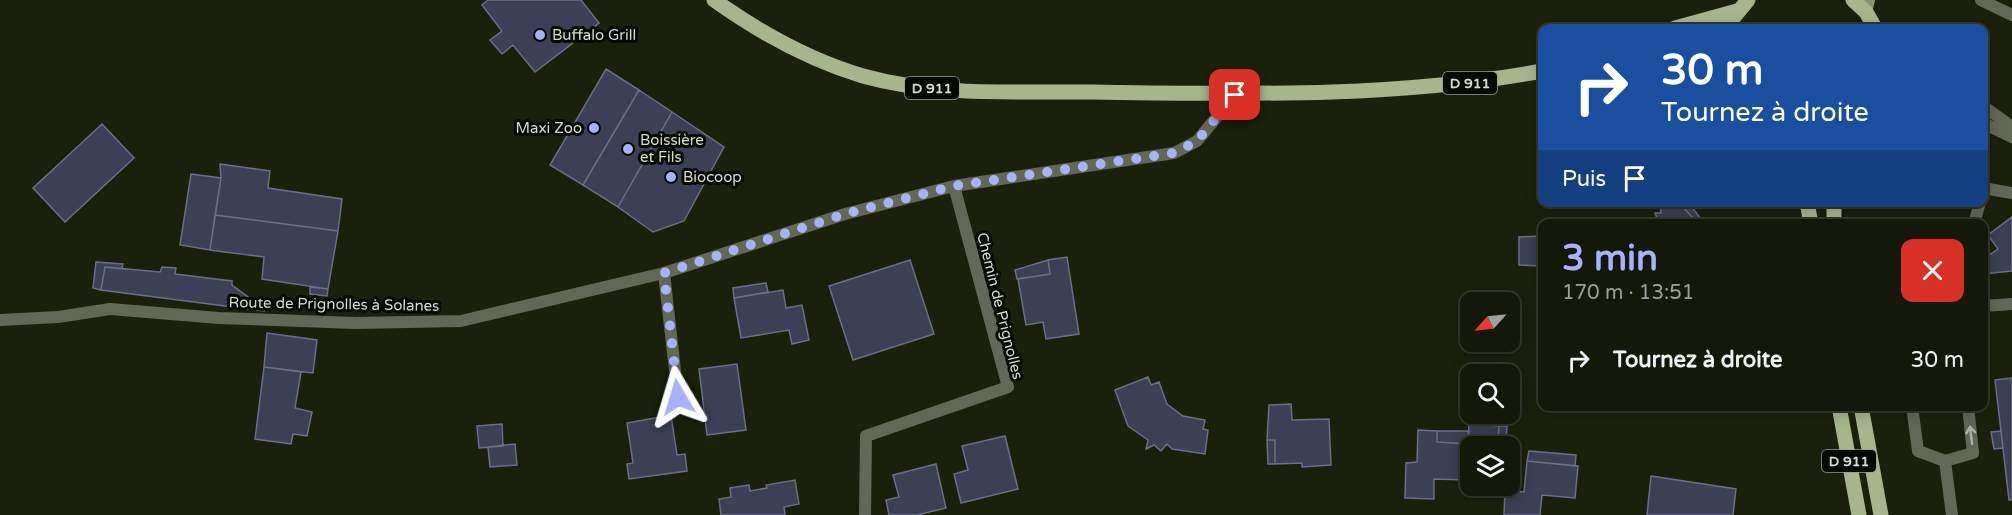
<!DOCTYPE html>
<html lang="fr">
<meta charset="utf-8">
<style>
:root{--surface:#141808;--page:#212516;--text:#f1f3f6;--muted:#9da09c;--line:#333729;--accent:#a9b0fc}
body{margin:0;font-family:"Varela Round",sans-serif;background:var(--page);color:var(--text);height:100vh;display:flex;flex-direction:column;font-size:22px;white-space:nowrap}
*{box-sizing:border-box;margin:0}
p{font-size:20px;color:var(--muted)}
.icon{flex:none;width:33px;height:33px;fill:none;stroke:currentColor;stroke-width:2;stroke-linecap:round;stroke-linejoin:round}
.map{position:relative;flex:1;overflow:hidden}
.details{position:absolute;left:1538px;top:219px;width:450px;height:192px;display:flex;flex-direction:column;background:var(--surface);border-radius:12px;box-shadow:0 3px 15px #0003,0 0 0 2px var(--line)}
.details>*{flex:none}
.banner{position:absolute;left:1538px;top:24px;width:450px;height:183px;border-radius:12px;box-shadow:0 3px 15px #0003,0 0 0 2px var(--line);background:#1a4fa0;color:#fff;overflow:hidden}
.needle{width:39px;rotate:243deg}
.fabs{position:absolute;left:1460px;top:292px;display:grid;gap:12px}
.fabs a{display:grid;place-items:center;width:60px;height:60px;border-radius:12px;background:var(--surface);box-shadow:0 3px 15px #0003,0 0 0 2px var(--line);font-size:30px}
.pin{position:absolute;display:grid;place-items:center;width:51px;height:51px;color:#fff;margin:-26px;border-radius:12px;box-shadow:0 3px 9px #0006}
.me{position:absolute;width:66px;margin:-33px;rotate:353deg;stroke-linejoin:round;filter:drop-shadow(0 0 4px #0008)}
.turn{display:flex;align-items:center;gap:21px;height:126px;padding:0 24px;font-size:27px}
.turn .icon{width:78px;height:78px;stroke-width:2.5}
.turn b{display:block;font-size:42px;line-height:51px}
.then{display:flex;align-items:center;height:57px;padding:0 24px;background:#0003;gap:12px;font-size:22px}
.round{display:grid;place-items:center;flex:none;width:63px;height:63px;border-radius:12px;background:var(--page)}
.overview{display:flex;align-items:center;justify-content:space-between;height:102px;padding:0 24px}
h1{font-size:36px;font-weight:800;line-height:45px;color:var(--accent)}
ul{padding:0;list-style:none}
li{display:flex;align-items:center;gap:18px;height:78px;padding:0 24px}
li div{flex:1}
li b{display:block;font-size:22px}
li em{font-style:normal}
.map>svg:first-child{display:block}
</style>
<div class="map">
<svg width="2012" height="515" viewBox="0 0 2012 515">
<rect width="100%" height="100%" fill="#1a200a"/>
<path fill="#3c3f55" stroke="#6b6e88" stroke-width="1.5" d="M 488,0 L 581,0 L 599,23 L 535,72 L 513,45 L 502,54 L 490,40 L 502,31 L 482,5 Z
M 606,69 L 639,90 L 583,185 L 550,165 Z
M 639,90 L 672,112 L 618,207 L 583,185 Z
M 672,112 L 724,147 L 684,221 L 653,232 L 618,207 Z
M 102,124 L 134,158 L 65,222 L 33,188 Z
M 220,164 L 270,171 L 268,188 L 342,199 L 338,231 L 215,215 L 221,178 Z
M 191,174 L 221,178 L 210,250 L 180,245 Z
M 1660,202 L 1684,202 L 1683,207 L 1693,218 L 1724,224 L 1659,224 L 1655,213 L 1661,213 Z
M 1684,202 L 1688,202 L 1701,219 L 1693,218 L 1683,207 Z
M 215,215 L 338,231 L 328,289 L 262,279 L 264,257 L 210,250 Z
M 2012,217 L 2012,271 L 1983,274 L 1983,259 L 1998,249 L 1988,235 Z
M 1539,236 L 1540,266 L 1519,265 L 1519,237 Z
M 1067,257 L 1079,334 L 1046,339 L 1043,322 L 1026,325 L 1018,279 L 1050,274 L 1048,260 Z
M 910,260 L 934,334 L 853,360 L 829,286 Z
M 1048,260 L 1050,274 L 1017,279 L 1015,270 Z
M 96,262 L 123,264 L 122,269 L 105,267 L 101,290 L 93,288 Z
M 105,267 L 160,272 L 162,267 L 176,268 L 175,274 L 232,281 L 232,285 L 251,299 L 266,301 L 264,311 L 101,290 Z
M 766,283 L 768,292 L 734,298 L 733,288 Z
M 310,287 L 328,289 L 327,296 L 310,294 Z
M 783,290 L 786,308 L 802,305 L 809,340 L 792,344 L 789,330 L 741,338 L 734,298 Z
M 267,333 L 317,340 L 313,373 L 264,367 Z
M 737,364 L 746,430 L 707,435 L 699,369 Z
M 264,367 L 301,372 L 295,408 L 312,412 L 307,436 L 293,434 L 291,444 L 255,439 Z
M 1148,377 L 1151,385 L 1159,382 L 1167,404 L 1183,416 L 1205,420 L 1203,429 L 1208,430 L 1205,454 L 1172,449 L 1167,444 L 1161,451 L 1154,445 L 1146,449 L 1148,440 L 1128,426 L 1115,390 Z
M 2012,378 L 2012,500 L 2009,500 L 1995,380 Z
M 1291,404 L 1292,420 L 1329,419 L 1331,465 L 1302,467 L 1302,463 L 1275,464 L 1275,440 L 1267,440 L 1269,405 Z
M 671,415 L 677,455 L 685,454 L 687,471 L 629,479 L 627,464 L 633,463 L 627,423 Z
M 1469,423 L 1499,426 L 1498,444 L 1470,447 L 1470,486 L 1487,487 L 1466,487 L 1466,480 L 1434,479 L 1434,499 L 1405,498 L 1406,463 L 1417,462 L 1418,430 L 1437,431 L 1437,442 L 1468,444 Z
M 502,424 L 503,446 L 479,448 L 477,426 Z
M 1499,426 L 1507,426 L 1506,444 L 1498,444 Z
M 1437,431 L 1469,431 L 1468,444 L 1437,442 Z
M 2001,431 L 2003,448 L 1994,449 L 1991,432 Z
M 1005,436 L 1018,489 L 961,503 L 954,474 L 968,470 L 962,446 Z
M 1267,440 L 1275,440 L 1275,464 L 1268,464 Z
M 515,444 L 517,465 L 490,467 L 488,447 Z
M 1529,451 L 1576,455 L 1575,466 L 1527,461 Z
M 1527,461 L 1578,466 L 1575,498 L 1542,495 L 1540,515 L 1504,515 L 1505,490 L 1524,492 Z
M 936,464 L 946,508 L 917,515 L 889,515 L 886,500 L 899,497 L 893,475 Z
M 1651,476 L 1736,489 L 1733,515 L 1647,515 Z
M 795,480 L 799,504 L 784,507 L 785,515 L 721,515 L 719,499 L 731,497 L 730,488 L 749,485 L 750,491 L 767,488 L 766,485 Z"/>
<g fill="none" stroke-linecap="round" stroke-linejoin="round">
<path stroke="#626855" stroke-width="12" d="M 1981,0 L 2012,15
M 1983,188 L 2012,193
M 1974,224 L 1980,202
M 664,273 L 678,397
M 1983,306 L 2012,304
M 1912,406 L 1918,451 L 1945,461 L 1973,453 L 1968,406
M 1945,461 L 1952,515"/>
<path stroke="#626855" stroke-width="12" d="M 1983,106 L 2012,127
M 1983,123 L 2012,137
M 0,320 L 58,317 L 110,309 L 219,318 L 355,323 L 461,321 L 664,273 L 845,214 L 954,186 L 1174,153 L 1197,141 L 1235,95
M 865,515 L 866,436 L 1008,387 L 954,186"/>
<path stroke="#899374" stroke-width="12" d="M 1866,12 L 1869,0"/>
<path stroke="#a7b48c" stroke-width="15" d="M 714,0 C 759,32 809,60 863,76 C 938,97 1017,91 1093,92 C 1244,94 1393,98 1542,71
M 1853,0 L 1866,12 L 1875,28
M 1675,28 L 1737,11
M 1725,28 L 1748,0
M 1807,202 L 1811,224
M 1834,202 L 1834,224
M 1839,406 L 1859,515
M 1861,406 L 1881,515"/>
</g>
<defs><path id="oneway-shaft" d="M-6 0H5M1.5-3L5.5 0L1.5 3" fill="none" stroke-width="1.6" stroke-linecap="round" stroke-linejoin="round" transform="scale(1.5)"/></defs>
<use stroke="#adb3a3" href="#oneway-shaft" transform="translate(1971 435) rotate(-97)"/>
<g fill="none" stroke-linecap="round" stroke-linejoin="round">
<path stroke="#a9b0fc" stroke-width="10" stroke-dasharray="0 18" d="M 678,397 L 664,273 L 845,214 L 954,186 L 1174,153 L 1197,141 L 1235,95"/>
</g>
<g fill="#a9b0fc" stroke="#060902" stroke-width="2">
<circle cx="540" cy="35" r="6"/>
<circle cx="594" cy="128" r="6"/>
<circle cx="628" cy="149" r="6"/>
<circle cx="671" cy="177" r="6"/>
</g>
<g text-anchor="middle" stroke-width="6" stroke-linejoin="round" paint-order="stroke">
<g fill="#060902" stroke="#989c90" stroke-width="1.5">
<rect x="1443" y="72" width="54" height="22" rx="4.5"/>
<rect x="905" y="77" width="54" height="22" rx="4.5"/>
<rect x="1822" y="450" width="54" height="22" rx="4.5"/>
</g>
<g font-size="14" font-weight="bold" fill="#d6dbcd">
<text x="1470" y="88">D 911</text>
<text x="932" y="93">D 911</text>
<text x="1849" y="466">D 911</text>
</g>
<g font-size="15" fill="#d6dbcd" stroke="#060902" text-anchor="start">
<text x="552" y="40">Buffalo Grill</text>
<text x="582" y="133" text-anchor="end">Maxi Zoo</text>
<text x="640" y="145">Boissière<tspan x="640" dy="17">et Fils</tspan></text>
<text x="683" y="182">Biocoop</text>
</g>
<g font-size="15" fill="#d6dbcd" stroke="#060902">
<text transform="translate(334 304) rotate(1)" y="5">Route de Prignolles à Solanes</text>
<text transform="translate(1000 306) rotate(76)" y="5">Chemin de Prignolles</text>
</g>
</g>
</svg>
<div class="fabs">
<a><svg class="needle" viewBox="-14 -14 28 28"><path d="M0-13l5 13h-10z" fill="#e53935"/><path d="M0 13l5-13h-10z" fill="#9da09c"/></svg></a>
<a><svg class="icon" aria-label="search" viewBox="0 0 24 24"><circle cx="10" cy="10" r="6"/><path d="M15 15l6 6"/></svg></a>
<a><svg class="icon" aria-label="layers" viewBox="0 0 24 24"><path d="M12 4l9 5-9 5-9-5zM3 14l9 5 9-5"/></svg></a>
</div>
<div class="pin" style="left:1235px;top:95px;background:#d93025"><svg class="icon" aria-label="arrive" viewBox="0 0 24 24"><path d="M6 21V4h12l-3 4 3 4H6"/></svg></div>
<svg class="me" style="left:678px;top:397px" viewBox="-20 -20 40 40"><path d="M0-17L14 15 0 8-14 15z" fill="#a9b0fc" stroke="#fff" stroke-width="4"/></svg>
<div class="banner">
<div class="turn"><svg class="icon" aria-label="right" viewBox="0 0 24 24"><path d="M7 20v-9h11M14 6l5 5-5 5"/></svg><div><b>30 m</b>Tournez à droite</div></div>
<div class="then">Puis<svg class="icon" aria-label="arrive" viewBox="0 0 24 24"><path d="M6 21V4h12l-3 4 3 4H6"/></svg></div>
</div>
<section class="details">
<div class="overview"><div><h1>3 min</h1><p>170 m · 13:51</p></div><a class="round" style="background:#d93025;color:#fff"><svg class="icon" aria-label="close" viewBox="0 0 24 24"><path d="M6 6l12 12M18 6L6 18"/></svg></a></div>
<ul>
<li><svg class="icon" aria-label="right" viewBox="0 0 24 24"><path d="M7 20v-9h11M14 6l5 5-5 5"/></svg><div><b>Tournez à droite</b></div><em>30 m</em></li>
</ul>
</section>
</div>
